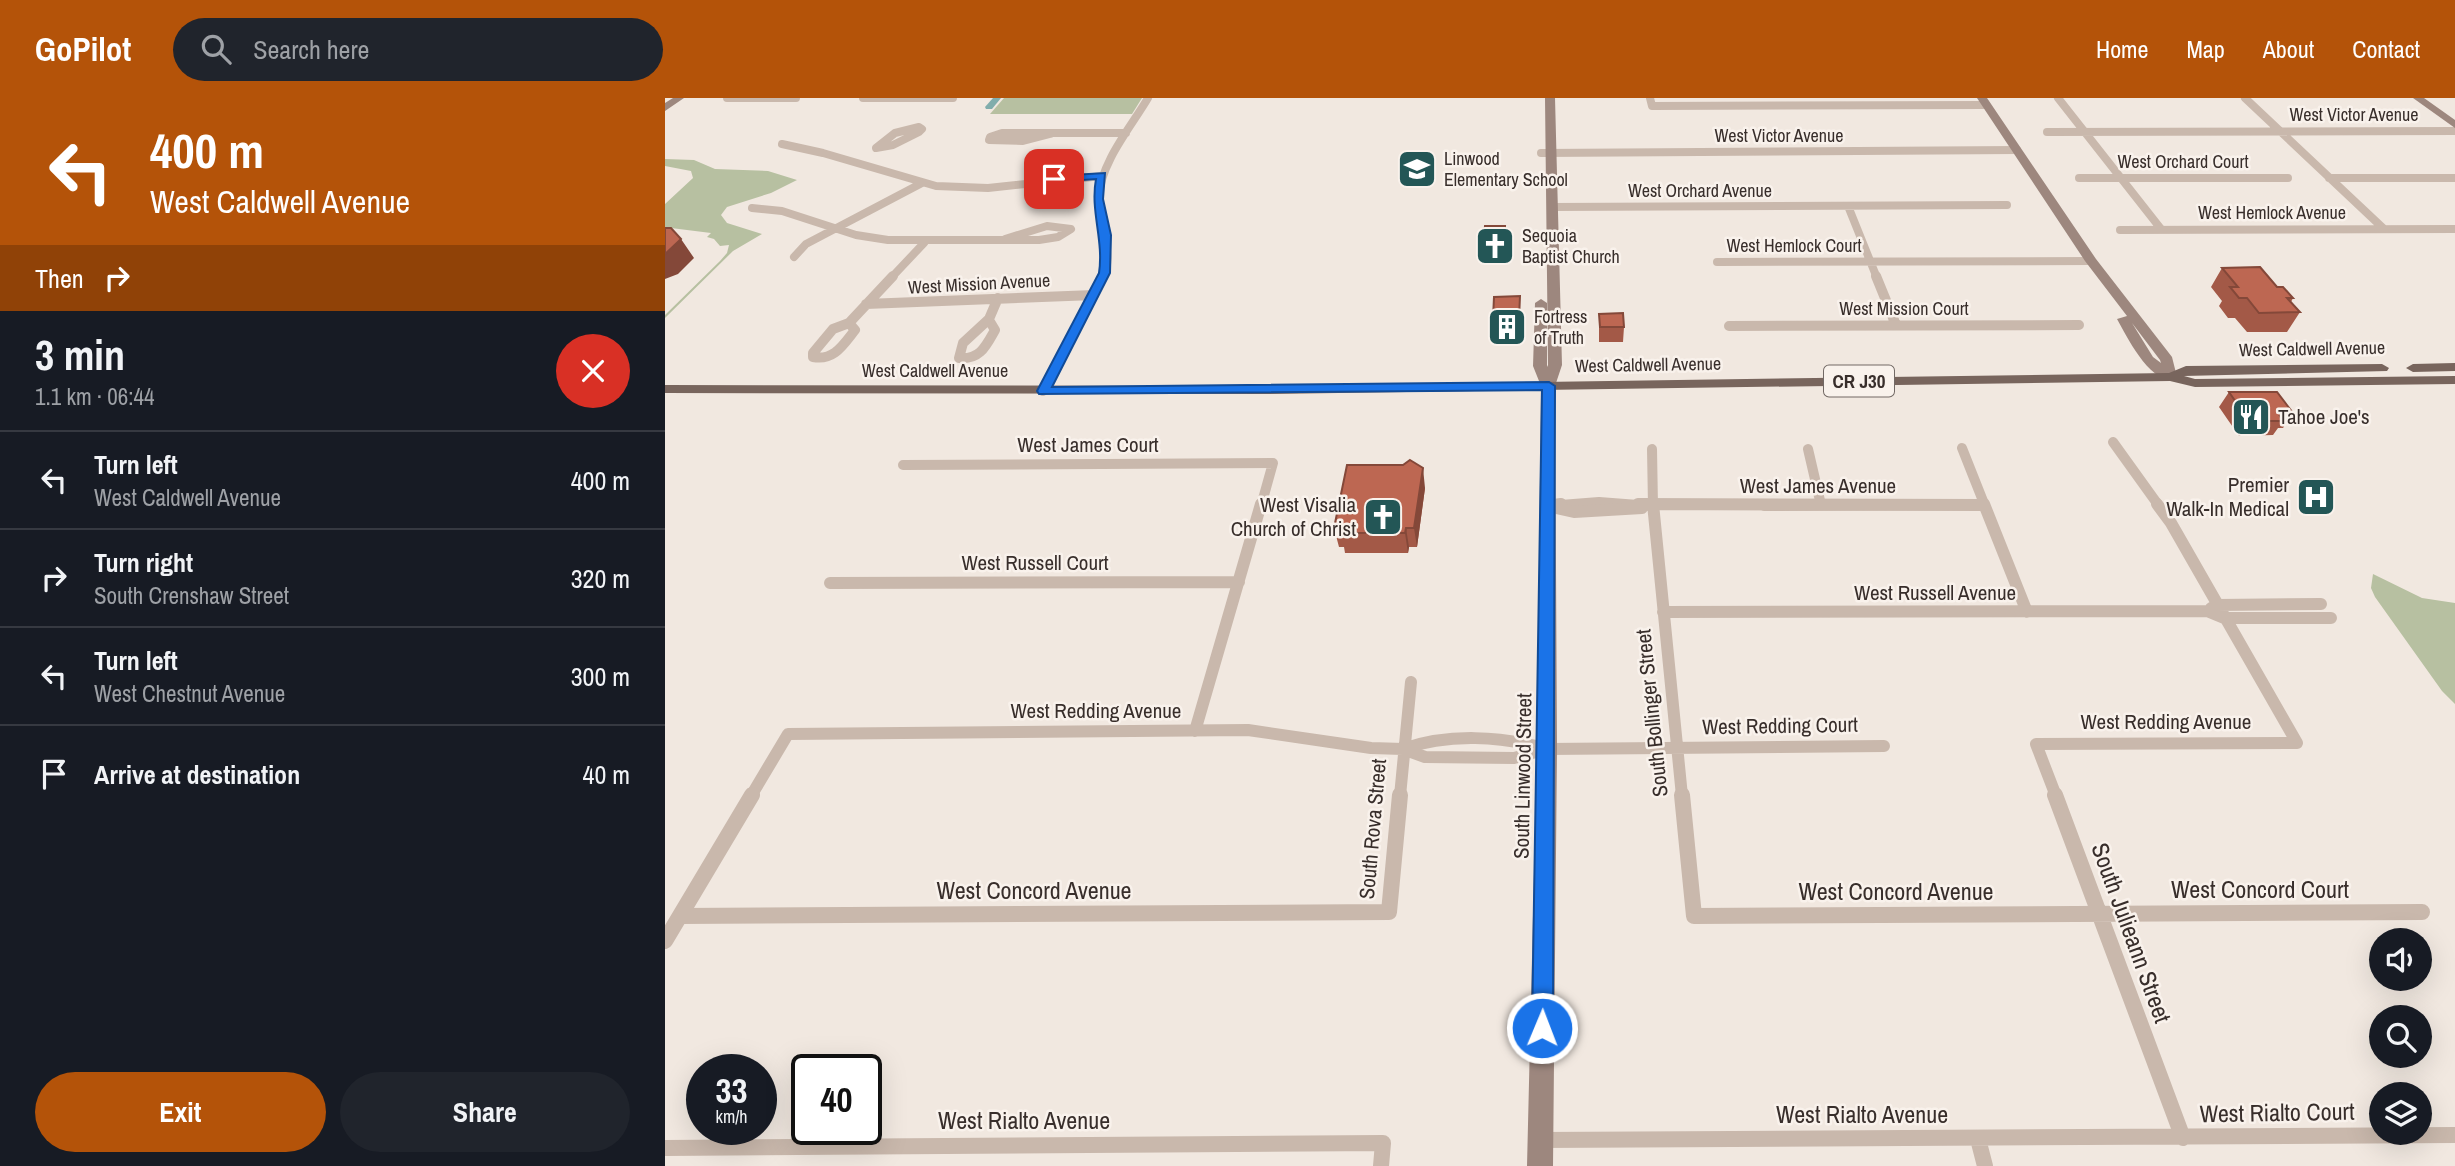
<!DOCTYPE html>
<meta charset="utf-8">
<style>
:root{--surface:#171b24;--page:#20242c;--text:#f1f3f6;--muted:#9ea1a6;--line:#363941;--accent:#b45309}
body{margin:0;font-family:"Archivo Narrow",sans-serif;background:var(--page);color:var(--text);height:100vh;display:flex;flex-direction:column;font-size:26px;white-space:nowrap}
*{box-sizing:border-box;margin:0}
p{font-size:23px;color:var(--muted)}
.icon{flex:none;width:38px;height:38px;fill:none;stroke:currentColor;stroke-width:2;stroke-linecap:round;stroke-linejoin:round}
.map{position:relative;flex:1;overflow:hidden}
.drawer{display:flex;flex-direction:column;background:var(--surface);width:665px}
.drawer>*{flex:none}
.guide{background:#b45309;color:#fff;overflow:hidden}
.controls{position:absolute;left:1704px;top:830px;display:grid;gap:14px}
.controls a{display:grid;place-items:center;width:63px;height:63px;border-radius:50%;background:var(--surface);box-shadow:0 7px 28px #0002;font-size:35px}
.speed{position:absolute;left:21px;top:956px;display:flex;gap:14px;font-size:35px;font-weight:700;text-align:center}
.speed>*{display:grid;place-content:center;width:91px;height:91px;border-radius:50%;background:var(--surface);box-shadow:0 7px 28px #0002;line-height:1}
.speed small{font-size:18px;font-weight:400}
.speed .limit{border:4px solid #111;border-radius:10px;background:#fff;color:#111}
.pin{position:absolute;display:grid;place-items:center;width:60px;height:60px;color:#fff;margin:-30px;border-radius:14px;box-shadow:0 4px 10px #0006}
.me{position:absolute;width:77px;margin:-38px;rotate:1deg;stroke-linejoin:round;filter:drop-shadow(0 0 5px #0008)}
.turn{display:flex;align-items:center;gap:24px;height:147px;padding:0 35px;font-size:32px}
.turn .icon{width:91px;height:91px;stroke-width:2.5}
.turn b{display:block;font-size:49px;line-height:60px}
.then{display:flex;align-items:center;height:66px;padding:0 35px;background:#0003;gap:14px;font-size:26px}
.round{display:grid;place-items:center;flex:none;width:74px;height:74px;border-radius:37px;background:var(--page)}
.head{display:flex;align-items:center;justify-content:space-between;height:119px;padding:0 35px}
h1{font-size:42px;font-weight:800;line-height:52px}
.primary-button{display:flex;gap:14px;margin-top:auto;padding:14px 35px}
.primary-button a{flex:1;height:80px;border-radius:42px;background:var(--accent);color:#fff;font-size:28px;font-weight:800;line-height:80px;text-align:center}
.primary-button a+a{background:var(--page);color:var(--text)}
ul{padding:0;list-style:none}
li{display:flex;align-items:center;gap:21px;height:98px;padding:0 35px;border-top:2px solid var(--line)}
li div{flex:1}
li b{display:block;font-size:26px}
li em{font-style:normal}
header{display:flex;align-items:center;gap:42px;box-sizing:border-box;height:98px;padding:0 35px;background:var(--accent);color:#fff}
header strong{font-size:33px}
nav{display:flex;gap:38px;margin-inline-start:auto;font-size:24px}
.search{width:490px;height:63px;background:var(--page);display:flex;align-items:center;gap:18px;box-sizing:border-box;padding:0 24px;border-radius:38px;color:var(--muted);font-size:26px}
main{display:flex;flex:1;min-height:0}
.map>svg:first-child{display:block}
</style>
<header>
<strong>GoPilot</strong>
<div class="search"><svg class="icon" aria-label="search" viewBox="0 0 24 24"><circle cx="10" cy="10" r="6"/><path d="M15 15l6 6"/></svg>Search here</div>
<nav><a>Home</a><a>Map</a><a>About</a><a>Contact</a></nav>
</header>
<main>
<section class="drawer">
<div class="guide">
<div class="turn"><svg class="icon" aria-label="left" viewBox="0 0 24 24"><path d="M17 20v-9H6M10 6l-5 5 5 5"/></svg><div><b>400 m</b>West Caldwell Avenue</div></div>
<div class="then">Then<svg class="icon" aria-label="right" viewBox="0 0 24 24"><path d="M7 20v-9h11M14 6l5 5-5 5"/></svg></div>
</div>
<div class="head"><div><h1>3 min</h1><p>1.1 km · 06:44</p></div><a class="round" style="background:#d93025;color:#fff"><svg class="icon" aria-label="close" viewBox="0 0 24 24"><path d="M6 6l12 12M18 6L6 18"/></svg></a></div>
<ul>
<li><svg class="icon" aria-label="left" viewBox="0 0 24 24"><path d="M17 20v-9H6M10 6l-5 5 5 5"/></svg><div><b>Turn left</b><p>West Caldwell Avenue</p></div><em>400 m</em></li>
<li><svg class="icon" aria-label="right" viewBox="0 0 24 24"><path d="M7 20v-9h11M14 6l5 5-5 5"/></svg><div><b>Turn right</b><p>South Crenshaw Street</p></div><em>320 m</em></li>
<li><svg class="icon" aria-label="left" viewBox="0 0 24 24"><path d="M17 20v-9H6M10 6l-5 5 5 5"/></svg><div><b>Turn left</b><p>West Chestnut Avenue</p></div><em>300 m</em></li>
<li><svg class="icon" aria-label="arrive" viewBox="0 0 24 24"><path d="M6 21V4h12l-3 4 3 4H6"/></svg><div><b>Arrive at destination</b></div><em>40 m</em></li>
</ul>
<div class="primary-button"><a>Exit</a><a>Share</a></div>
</section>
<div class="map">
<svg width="1790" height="1068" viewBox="0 0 1790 1068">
<rect width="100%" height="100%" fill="#f1e8e0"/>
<path fill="#b7c0a1" d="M 339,0 L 477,0 L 467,16 L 325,16 Z
M 0,61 L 29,62 L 50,71 L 103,73 L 132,82 L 106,95 L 62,109 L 56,117 L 62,125 L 97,136 L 68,153 L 0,220 L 0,217 L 55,163 L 62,155 L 64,147 L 55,148 L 49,141 L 42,139 L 46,135 L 6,130 L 0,134 L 0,106 L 28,80 L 26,73 L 0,68 Z
M 1708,476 L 1757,500 L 1790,505 L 1790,606 L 1777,593 L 1710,499 L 1706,490 Z"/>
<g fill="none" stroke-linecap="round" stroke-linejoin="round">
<path fill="#81adac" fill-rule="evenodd" d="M 328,0 L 336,0 L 327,11 L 321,11 L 320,9 Z"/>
<path stroke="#c9b8ac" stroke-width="8" d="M 62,0 L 131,0
M 198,0 L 288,0
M 985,0 L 987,8 L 1321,7
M 1393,0 L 1496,131
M 1580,0 L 1719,131
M 254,29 L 257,31 L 254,34 L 228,47 L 211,50 L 230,35 Z
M 1382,34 L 1790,33
M 385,36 L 358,43 L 324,42 L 325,39 L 337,35 L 461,35
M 117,46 L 158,55 L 271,88 L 323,90 L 437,78
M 876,55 L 1352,52
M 1414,80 L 1623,80
M 1664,80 L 1790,80
M 1183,108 L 1212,180
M 886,109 L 1342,107
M 87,110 L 117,113 L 191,137 L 223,142 L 374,142 L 393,139 L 406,131 L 382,128 L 340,141
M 1455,132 L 1790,131
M 129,159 L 141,146 L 257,85
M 1052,164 L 1426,163
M 226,180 L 259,145
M 438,180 C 451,154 431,124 434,98 C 436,64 466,29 483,0"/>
<path stroke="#c9b8ac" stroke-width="10" d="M 1211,178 L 1231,227
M 201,206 L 429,197
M 324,222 L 330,232 C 321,248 315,262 294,260 L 298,245 L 324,221 L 333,200
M 184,225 L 190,232 C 178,247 169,263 148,259 L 148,255 L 168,231 Z
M 184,225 L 228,178
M 1064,228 L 1414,227
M 378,293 L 438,178
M 1448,344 L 1494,408
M 1297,350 L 1320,408
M 987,351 L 988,408
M 1143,351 L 1156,407
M 238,367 L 608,365 L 596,408
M 883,408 L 934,404 L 986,408
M 1099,408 L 1319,407"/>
<path stroke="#c9b8ac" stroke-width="12" d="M 973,406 L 1319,407
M 988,406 L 1017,698
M 1319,406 L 1362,514
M 1492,406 L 1506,425 L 1632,645
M 881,408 L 896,406
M 891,410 L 909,414 L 977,410
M 165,485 L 574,484
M 1546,510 L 1552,507 L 1656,506
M 998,514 L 1542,513 L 1559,520 L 1666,520
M 530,633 L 596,406
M 738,651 C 783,635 837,638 882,651 L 1219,648
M 86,698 L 123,636 L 583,632 L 706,650 L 738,651 L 760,659 L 849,660 L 882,651
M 735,698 L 746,584
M 1391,698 L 1371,646 L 1632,645"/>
<path stroke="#c9b8ac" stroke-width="16" d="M 1017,697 L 1029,818 L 1757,814
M 1390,697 L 1518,1040
M 15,818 L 724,814 L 735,697
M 0,843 L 87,697
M 1313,1041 L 1320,1068
M 875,1042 L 1790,1037
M 0,1050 L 718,1045 L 716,1068"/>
<path fill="#9d877e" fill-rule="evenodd" d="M 8,0 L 19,0 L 0,13 L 0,5 Z
M 880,0 L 890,0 L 897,267 L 890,288 L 892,651 L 888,1068 L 862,1068 L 872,651 L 876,288 L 868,268 L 870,205 L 876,201 L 882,205 L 882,269 L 883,267 Z
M 1312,0 L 1322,0 L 1431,161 L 1507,259 L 1512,279 L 1510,282 C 1485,286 1462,239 1452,221 L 1462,218 L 1420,163 ZM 1467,225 L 1495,262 L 1496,265 L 1488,259 Z
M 1748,0 L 1759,0 L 1790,22 L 1790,30 Z"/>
<path fill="#78655d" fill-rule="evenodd" d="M 1790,265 L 1790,273 L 1748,274 L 1741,270 L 1748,266 Z
M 1717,266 L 1724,270 L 1722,273 L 1519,278 L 1530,281 L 1790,278 L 1790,286 L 1530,289 L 1505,283 L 600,296 L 0,295 L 0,287 L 600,288 L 1504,275 L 1521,268 Z"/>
</g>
<path fill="#a35947" d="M 841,143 L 840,162 L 819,162 L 818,148 Z
M 1557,170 L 1612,189 L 1628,200 L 1626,204 L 1635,214 L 1622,234 L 1582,234 L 1570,220 L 1563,220 L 1554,208 L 1557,203 L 1546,189 Z
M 934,216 L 959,229 L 958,244 L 934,244 Z
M 855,218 L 855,240 L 829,240 L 828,221 Z
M 1564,294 L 1628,315 L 1618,330 L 1613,330 L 1608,337 L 1574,338 L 1554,309 Z
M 760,390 L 752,449 L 744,449 L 743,455 L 680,455 L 679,449 L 674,449 L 669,430 Z"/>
<path fill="#844839" d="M 840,128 L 841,143 L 840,162 L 839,148 Z
M 16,141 L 29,160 L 13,176 L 0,181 L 0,156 Z
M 758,370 L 760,390 L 752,449 L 749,430 Z
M 741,430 L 744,449 L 743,455 L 740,435 Z"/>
<path fill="#bd6752" stroke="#844839" stroke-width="2" d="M 820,128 L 840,128 L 839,148 L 818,148 Z
M 0,130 L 6,130 L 16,141 L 0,156 Z
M 1595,169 L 1612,189 L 1618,189 L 1628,200 L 1622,200 L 1635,214 L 1594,215 L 1582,200 L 1574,200 L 1565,189 L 1573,189 L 1557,170 Z
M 855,198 L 854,221 L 828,221 L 829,199 Z
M 958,215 L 959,229 L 935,229 L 934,216 Z
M 1564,294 L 1612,294 L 1628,315 L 1617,315 L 1619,318 L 1615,318 L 1618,323 L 1584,323 Z
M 745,362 L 758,370 L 749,430 L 741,430 L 740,435 L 675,435 L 676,430 L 669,430 L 682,367 L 738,367 Z"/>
<path fill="#1a73e8" stroke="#114b97" stroke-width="2" d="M 440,75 L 438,101 L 446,137 L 445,175 L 387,289 L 884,284 L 890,288 L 888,930 L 885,938 L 877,941 L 870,938 L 867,930 L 877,292 L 374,296 L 372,293 L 434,175 C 439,142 425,113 431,81 L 389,84 L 384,81 L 389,78 Z"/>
<defs>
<g id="school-square" transform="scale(2.0125)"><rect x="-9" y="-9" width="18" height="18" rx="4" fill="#235656" stroke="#f9f2ec"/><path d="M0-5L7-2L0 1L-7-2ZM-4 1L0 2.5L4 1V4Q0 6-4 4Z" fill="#fff"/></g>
<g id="church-square" transform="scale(2.0125)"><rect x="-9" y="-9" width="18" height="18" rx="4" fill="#235656" stroke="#f9f2ec"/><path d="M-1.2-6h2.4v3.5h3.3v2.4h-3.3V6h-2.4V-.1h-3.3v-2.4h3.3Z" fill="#fff"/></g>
<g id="building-square" transform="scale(2.0125)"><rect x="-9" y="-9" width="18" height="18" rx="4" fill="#235656" stroke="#f9f2ec"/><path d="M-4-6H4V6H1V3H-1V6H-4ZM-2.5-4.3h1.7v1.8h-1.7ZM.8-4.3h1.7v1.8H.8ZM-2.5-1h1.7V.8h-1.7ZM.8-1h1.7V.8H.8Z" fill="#fff"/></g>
<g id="restaurant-square" transform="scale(2.0125)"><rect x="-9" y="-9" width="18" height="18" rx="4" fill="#235656" stroke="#f9f2ec"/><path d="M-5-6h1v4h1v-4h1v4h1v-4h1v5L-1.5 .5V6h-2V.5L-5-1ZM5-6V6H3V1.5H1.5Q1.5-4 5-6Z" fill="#fff"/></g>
<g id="hospital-square" transform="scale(2.0125)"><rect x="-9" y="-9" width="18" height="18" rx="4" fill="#235656" stroke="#f9f2ec"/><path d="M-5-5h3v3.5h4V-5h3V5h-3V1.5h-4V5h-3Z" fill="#fff"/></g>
</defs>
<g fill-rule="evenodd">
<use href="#school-square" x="752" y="71"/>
<use href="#church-square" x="830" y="148"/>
<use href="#building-square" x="842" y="229"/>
<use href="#restaurant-square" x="1586" y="319"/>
<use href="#hospital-square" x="1651" y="399"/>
<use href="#church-square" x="718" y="419"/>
</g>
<g text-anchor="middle" stroke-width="5" stroke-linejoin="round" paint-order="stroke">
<g font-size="18" fill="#382e2b" stroke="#f9f2ec">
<text x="1689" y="23">West Victor Avenue</text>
<text x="1114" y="44">West Victor Avenue</text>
<text x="1518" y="70">West Orchard Court</text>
<text x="1035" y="99">West Orchard Avenue</text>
<text x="1607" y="121">West Hemlock Avenue</text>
<text x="1129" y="154">West Hemlock Court</text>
<text transform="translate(314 186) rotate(-3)" y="6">West Mission Avenue</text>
<text x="1239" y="217">West Mission Court</text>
<text transform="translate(1647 251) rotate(-1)" y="6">West Caldwell Avenue</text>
<text transform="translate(983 267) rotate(-1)" y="6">West Caldwell Avenue</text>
<text x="270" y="279">West Caldwell Avenue</text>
</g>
<g font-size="18" fill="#382e2b" stroke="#f9f2ec" text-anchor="start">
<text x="779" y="67">Linwood<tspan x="779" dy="21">Elementary School</tspan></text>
<text x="857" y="144">Sequoia<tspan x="857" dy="21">Baptist Church</tspan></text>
<text x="869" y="225">Fortress<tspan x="869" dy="21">of Truth</tspan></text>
</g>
<rect fill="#f9f2ec" stroke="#726965" stroke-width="2" x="1159" y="267.5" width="70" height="31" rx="5"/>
<g font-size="19" font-weight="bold" fill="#382e2b">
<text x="1194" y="290">CR J30</text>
</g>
<g font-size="21" fill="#382e2b" stroke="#f9f2ec" text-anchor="end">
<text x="1613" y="326" text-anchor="start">Tahoe Joe's</text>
<text x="1624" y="394">Premier<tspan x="1624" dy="24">Walk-In Medical</tspan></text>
<text x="691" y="414">West Visalia<tspan x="691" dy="24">Church of Christ</tspan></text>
</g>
<g font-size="21" fill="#382e2b" stroke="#f9f2ec">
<text x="423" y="354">West James Court</text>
<text x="1153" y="395">West James Avenue</text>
<text x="370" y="472">West Russell Court</text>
<text x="1270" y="502">West Russell Avenue</text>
<text x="431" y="620">West Redding Avenue</text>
<text transform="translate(987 615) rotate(-96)" y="7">South Bollinger Street</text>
<text x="1501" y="631">West Redding Avenue</text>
<text transform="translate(1115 628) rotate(-1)" y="7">West Redding Court</text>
<text transform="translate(858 678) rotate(-89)" y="7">South Linwood Street</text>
<text transform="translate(708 731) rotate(-85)" y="7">South Rova Street</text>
</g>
<g font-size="24" fill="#382e2b" stroke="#f9f2ec">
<text x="1595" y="800">West Concord Court</text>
<text x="369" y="801">West Concord Avenue</text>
<text x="1231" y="802">West Concord Avenue</text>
<text transform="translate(1466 835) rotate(70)" y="8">South Julieann Street</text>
<text transform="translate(1612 1015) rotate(-1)" y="8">West Rialto Court</text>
<text x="1197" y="1025">West Rialto Avenue</text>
<text x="359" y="1031">West Rialto Avenue</text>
</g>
</g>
</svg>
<div class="controls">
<a><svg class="icon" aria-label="sound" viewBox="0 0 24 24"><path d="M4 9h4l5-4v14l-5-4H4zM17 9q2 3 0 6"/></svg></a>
<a><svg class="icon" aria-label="search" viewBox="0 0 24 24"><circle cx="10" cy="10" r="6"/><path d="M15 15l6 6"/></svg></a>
<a><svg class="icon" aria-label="layers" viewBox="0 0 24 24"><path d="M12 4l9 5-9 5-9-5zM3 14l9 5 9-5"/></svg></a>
</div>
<div class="speed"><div>33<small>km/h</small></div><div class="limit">40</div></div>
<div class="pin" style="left:389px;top:81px;background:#d93025"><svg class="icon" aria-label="arrive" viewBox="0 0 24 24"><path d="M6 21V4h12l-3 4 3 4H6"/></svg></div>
<svg class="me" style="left:877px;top:930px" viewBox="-20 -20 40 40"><circle r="17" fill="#1a73e8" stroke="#fff" stroke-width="3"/><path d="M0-11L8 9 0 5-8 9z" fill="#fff"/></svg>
</div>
</main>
